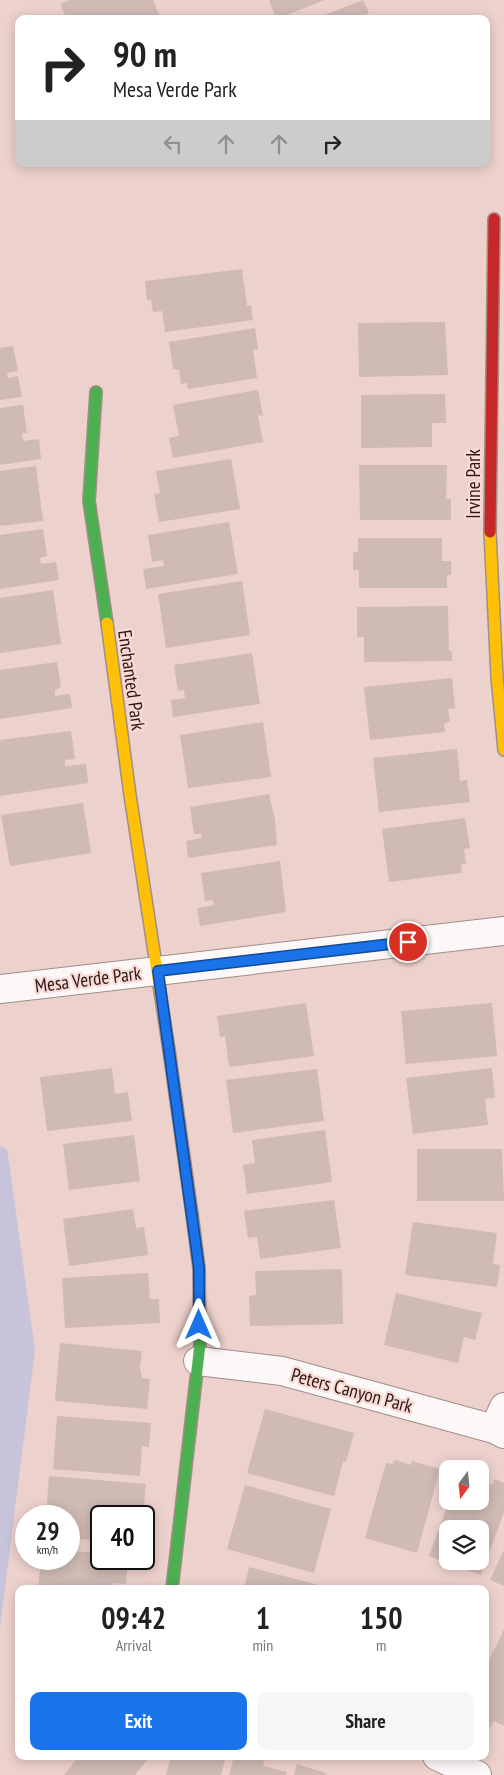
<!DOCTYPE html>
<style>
:root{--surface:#fff;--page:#f6f6f6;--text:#222;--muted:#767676;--accent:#1a73e8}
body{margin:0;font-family:"PT Sans Narrow",sans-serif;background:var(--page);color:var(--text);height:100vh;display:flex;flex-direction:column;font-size:19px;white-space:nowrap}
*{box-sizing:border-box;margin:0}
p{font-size:16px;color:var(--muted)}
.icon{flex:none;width:28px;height:28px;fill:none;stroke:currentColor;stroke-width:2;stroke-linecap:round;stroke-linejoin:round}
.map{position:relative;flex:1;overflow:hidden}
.side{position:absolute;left:15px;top:1585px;width:474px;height:175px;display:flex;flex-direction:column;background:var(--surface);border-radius:10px;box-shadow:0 2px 12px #0003}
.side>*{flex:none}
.hud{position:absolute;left:15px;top:15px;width:475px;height:152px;border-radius:10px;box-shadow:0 2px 12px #0003;background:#fff;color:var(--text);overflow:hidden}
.needle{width:32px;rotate:195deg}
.buttons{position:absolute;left:439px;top:1460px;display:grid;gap:10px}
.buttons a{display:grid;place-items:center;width:50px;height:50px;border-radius:10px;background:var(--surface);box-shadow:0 2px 12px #0003;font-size:25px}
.speed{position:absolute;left:15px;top:1505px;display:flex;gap:10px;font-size:25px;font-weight:700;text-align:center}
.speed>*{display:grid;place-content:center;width:65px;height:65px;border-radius:50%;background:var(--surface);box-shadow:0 2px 12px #0003;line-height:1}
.speed small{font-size:12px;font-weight:400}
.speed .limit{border:2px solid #111;border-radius:8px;background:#fff;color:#111}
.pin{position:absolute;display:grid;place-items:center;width:42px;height:42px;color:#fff;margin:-21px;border:2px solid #fff;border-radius:50%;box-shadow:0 1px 5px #0007}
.me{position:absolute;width:55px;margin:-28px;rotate:0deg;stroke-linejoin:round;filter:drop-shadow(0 0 4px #0008)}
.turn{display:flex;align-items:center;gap:18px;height:105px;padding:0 15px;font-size:22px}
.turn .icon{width:65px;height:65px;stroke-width:2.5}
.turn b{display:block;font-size:35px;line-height:42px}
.lanes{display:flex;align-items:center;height:48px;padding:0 15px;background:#0003;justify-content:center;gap:25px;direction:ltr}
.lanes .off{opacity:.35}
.eta{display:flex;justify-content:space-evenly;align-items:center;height:85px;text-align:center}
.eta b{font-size:30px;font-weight:700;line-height:35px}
.cta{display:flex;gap:10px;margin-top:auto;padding:10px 15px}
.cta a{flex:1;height:58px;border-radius:10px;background:var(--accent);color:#fff;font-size:20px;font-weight:700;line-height:58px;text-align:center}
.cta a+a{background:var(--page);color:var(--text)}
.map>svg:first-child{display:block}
</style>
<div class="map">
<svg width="504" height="1775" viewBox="0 0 504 1775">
<rect width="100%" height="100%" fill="#edd1cc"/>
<path fill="#c7c3da" d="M 0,1146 L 7,1149 L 35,1350 L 0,1628 Z"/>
<path fill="#cfbab4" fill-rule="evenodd" d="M 70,0 L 153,0 L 161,19 L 67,19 L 60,4 Z
M 269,0 L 325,0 L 276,19 Z
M 363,0 L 369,13 L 364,15 L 366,19 L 314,19 Z
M 242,269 L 247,306 L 251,305 L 253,320 L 165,332 L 162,311 L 153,312 L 151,300 L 147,300 L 145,281 Z
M 445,322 L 448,375 L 359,377 L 358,323 Z
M 255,328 L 258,350 L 253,350 L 257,378 L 188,389 L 187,383 L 181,384 L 179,370 L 173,369 L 169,342 Z
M 13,346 L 18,371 L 7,373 L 8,378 L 18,376 L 22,397 L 0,400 L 0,348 Z
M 258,390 L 263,416 L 258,415 L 263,442 L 173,458 L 169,438 L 179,436 L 173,405 Z
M 445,394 L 446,423 L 432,423 L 432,447 L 361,448 L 361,395 Z
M 23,405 L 27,433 L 22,433 L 23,441 L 39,439 L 41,459 L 0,465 L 0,408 Z
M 231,459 L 240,509 L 159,522 L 154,494 L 160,493 L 156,471 Z
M 359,465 L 447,465 L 446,499 L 451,499 L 451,520 L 360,520 Z
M 36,466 L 43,521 L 0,526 L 0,471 Z
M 229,522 L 238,574 L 146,589 L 143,569 L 164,566 L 163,560 L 152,562 L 148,535 Z
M 43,529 L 47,556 L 40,558 L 41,564 L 56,562 L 59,580 L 0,589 L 0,535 Z
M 358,538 L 442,538 L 442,561 L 451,561 L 451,575 L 447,575 L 447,588 L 359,588 L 359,570 L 353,570 L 353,553 L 358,551 Z
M 242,581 L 250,635 L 166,648 L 158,594 Z
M 53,590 L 61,644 L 0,653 L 0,598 Z
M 448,606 L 449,651 L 452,651 L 452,661 L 364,662 L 364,637 L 357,637 L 357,607 Z
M 252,653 L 260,704 L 173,717 L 171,700 L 185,698 L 184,690 L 178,691 L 174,665 Z
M 57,662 L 61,687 L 55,690 L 55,696 L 70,694 L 72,708 L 0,719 L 0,670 Z
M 452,678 L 455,708 L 448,709 L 450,721 L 444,724 L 445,732 L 370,740 L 364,687 Z
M 263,722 L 271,777 L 188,788 L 180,735 Z
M 71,731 L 75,759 L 65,760 L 65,766 L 86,764 L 88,783 L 0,796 L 0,740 Z
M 457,749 L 460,781 L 467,780 L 470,802 L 379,812 L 373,758 Z
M 269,794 L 275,819 L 277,845 L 188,858 L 186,841 L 202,838 L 201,834 L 194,834 L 190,807 Z
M 83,803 L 91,853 L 10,866 L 1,815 Z
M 465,818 L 470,848 L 464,849 L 466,864 L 461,864 L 462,873 L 389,882 L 382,829 Z
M 280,861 L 286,912 L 200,926 L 197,908 L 214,905 L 213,900 L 205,901 L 201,873 Z
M 306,1003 L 314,1056 L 229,1067 L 225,1036 L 220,1037 L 217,1016 Z
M 492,1003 L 497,1056 L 406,1064 L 401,1011 Z
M 112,1068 L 115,1094 L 128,1092 L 132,1121 L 47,1131 L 40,1077 Z
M 492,1068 L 495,1098 L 485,1099 L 488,1125 L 413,1134 L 406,1078 Z
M 317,1069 L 324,1121 L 233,1133 L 226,1080 Z
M 325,1130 L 332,1182 L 247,1194 L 243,1165 L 255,1163 L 252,1140 Z
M 134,1135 L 140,1181 L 69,1190 L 63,1144 Z
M 417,1149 L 502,1149 L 504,1201 L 417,1201 Z
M 334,1200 L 341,1248 L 260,1259 L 257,1237 L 248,1238 L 244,1211 Z
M 133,1209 L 136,1228 L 144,1227 L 148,1255 L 69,1266 L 63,1219 Z
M 413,1222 L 497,1233 L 493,1264 L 500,1265 L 497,1287 L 405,1275 Z
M 342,1269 L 343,1324 L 250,1326 L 249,1296 L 256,1295 L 255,1271 Z
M 148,1273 L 150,1299 L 159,1299 L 160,1323 L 65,1328 L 62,1278 Z
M 396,1293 L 482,1313 L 475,1340 L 464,1337 L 458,1363 L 384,1345 Z
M 60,1343 L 142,1351 L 140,1368 L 142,1378 L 150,1379 L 147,1409 L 55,1401 Z
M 265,1409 L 354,1433 L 346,1462 L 343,1461 L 334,1496 L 247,1473 Z
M 57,1416 L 151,1423 L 149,1447 L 142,1446 L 140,1476 L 53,1469 Z
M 395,1460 L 411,1465 L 412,1461 L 440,1469 L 417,1553 L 365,1538 L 386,1463 L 393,1464 Z
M 49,1476 L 146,1484 L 143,1516 L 101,1516 L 101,1541 L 69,1538 L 69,1516 L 46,1516 Z
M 494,1479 L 504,1483 L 504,1512 L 481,1575 L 429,1556 L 449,1501 L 480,1501 L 480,1481 L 493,1485 ZM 448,1529 L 480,1529 L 480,1561 L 448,1561 Z
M 245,1485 L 331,1509 L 314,1573 L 227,1549 Z
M 504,1550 L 504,1586 L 490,1580 Z
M 69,1551 L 101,1553 L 101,1559 L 128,1559 L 126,1584 L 113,1583 L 113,1589 L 38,1589 L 41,1559 L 69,1559 Z
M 249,1567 L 330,1588 L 330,1589 L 244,1589 Z
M 485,1623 L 489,1625 L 485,1635 Z
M 504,1629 L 504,1726 L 494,1721 L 488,1731 L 485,1730 L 485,1669 Z
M 79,1756 L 150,1756 L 135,1775 L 64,1775 Z
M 171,1756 L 226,1756 L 221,1775 L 166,1775 Z
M 234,1756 L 253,1756 L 265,1759 L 263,1766 L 287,1772 L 286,1775 L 229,1775 Z
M 297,1764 L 326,1773 L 326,1775 L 294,1775 Z"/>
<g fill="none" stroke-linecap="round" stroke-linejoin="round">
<g stroke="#a28d89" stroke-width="30">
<path id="street" d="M 0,989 L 504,931
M 198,1361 L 282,1371 L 494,1429 L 504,1434
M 494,1429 L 504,1407
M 437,1756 L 477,1775"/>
</g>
<g stroke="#a28d89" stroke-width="14">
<path id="fast" d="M 96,392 L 89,501 L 107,623
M 172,1589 L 200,1344 L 199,1268 L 192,1214"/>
</g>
<g stroke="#a28d89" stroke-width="14">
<path id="slow" d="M 490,532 L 497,677 L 504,750
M 107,623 L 130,795 L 169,1050"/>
</g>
<g stroke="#a28d89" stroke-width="14">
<path id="jam" d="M 490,532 L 494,219
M 169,1050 L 192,1214"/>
</g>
<use href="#street" stroke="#fcf8f7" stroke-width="28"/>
<use href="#fast" stroke="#4caf50" stroke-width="11"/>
<use href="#slow" stroke="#ffc107" stroke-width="11"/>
<use href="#jam" stroke="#c62828" stroke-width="11"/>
</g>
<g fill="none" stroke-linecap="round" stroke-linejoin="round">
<g stroke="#114b97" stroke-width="12">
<path id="route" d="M 199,1325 L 199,1268 L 158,971 L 408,942"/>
</g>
<use href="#route" stroke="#1a73e8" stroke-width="9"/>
</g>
<g text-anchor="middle" stroke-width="4.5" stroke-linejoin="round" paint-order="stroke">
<g font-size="19" fill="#2c1916" stroke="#f9dad4">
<text transform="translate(473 484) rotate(-90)" y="7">Irvine Park</text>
<text transform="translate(132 680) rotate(82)" y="7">Enchanted Park</text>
<text transform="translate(88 979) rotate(-7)" y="7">Mesa Verde Park</text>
<text transform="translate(352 1390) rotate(15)" y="7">Peters Canyon Park</text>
</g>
</g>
</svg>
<div class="buttons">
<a><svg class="needle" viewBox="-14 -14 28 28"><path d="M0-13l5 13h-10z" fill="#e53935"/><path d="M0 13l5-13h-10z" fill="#767676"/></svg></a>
<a><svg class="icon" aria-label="layers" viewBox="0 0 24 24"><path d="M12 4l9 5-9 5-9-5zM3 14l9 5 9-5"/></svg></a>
</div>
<div class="speed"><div>29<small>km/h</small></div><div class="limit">40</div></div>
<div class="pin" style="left:408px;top:942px;background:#d93025"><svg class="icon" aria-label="arrive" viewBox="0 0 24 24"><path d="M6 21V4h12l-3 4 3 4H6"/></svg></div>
<svg class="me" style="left:199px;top:1325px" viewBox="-20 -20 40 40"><path d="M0-17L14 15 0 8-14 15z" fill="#1a73e8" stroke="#fff" stroke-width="4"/></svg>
<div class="hud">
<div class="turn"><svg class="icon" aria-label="right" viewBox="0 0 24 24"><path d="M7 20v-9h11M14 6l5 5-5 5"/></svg><div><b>90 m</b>Mesa Verde Park</div></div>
<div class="lanes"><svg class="icon off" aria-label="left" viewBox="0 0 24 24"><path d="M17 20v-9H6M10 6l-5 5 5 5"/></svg><svg class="icon off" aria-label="ahead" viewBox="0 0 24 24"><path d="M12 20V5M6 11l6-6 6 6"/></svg><svg class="icon off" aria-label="ahead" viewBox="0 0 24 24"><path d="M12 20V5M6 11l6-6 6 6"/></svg><svg class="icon" aria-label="right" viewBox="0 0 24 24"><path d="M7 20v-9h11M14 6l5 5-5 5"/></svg></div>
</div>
<section class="side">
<div class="eta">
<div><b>09:42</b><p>Arrival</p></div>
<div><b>1</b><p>min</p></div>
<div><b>150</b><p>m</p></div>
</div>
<div class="cta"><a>Exit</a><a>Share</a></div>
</section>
</div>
